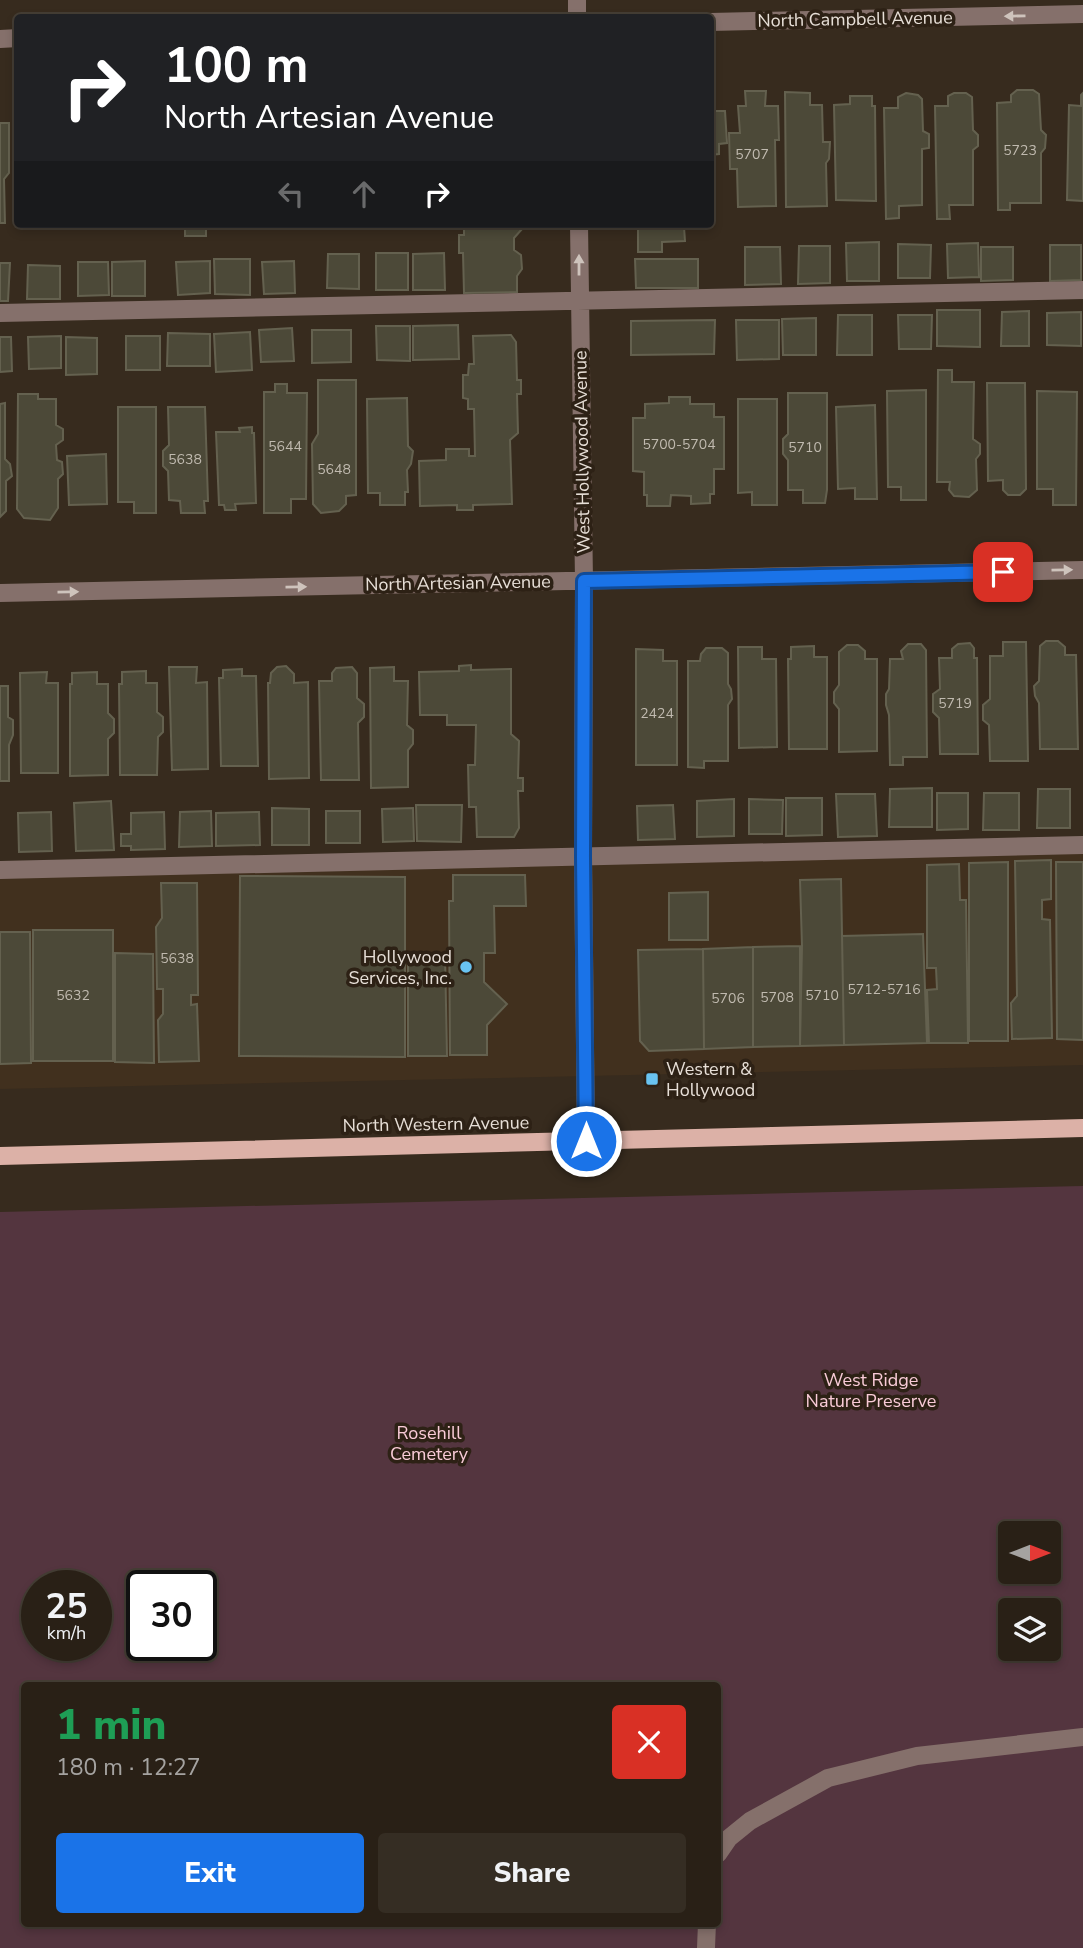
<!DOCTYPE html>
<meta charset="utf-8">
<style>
:root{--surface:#292016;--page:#352d23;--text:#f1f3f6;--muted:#a5a3a1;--line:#453e35;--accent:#1a73e8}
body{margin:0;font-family:"Nunito Sans",sans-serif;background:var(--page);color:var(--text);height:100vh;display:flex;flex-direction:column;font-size:26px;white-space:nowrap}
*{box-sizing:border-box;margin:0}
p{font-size:23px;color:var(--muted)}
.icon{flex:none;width:38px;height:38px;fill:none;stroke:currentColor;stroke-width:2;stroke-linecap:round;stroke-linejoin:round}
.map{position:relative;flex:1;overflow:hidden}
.side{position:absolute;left:21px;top:1682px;width:700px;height:245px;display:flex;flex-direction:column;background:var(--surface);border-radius:7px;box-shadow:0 4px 10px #0003,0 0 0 2px var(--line)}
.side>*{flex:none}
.banner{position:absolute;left:14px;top:14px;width:700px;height:214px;border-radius:7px;box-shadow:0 4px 10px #0003,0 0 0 2px var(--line);background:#202124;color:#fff;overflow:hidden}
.needle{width:46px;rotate:90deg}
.controls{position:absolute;left:998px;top:1521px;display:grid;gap:14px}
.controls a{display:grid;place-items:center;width:63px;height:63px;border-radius:7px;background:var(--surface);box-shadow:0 4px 10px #0003,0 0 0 2px var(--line);font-size:35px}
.speed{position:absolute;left:21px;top:1570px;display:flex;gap:14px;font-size:35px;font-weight:700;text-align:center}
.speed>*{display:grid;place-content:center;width:91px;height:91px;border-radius:50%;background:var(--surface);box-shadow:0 4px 10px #0003,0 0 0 2px var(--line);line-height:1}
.speed small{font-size:18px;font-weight:400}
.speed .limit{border:4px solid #111;border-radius:10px;background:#fff;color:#111}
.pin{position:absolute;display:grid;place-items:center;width:60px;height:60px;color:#fff;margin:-30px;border-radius:14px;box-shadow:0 4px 10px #0006}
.me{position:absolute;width:77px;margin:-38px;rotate:0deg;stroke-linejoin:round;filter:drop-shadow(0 0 5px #0008)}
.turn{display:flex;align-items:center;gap:24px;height:147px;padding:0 35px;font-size:32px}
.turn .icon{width:91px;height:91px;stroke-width:2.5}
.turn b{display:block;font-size:49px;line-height:60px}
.lanes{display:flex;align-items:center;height:66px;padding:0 35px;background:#0003;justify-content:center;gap:35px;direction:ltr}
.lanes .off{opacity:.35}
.round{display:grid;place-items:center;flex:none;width:74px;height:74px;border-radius:7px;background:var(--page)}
.summary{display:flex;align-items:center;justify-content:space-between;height:119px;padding:0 35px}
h1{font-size:42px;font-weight:800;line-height:52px;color:#1e9e55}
.action{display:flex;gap:14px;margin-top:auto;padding:14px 35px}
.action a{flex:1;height:80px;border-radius:7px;background:var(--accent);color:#fff;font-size:28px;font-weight:800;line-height:80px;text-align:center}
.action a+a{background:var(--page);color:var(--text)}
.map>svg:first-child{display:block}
</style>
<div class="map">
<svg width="1083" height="1948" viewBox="0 0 1083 1948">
<rect width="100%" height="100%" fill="#372b1e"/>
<path fill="#41301e" d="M 1083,851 L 1083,1065 L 0,1089 L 0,875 Z"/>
<path fill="#54353f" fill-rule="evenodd" d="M 1083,1186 L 1083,1948 L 0,1948 L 0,1212 ZM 1010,1533 L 1048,1533 L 1048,1572 L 1010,1572 ZM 37,1586 L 96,1586 L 96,1645 L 37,1645 ZM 142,1586 L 201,1586 L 201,1645 L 142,1645 ZM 1010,1610 L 1048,1610 L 1048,1648 L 1010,1648 ZM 24,1685 L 718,1685 L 718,1923 L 24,1923 Z"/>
<path fill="#4c4938" stroke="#64614f" stroke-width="2" d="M 1017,90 L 1033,90 L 1039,94 L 1041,130 L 1046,135 L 1045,148 L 1041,153 L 1041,203 L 1010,203 L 1010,210 L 998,210 L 997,103 L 1011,102 L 1011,95 Z
M 745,91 L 766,91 L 765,106 L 778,106 L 779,140 L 775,140 L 776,206 L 738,207 L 737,169 L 730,169 L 729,133 L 740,133 L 738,106 L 746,106 Z
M 785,92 L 810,93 L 810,105 L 822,105 L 823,142 L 830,142 L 829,159 L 826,163 L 827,206 L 786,207 Z
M 906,93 L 918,95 L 922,99 L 923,131 L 929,134 L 929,148 L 922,149 L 922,205 L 899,206 L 899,218 L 886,219 L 884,108 L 898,108 L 898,97 Z
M 954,93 L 966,93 L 972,97 L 973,130 L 978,135 L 978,146 L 973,150 L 973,205 L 949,205 L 950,219 L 937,219 L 935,106 L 948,106 L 948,96 Z
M 1083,93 L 1083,201 L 1067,200 L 1069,105 L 1081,106 L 1081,95 Z
M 850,96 L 872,96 L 872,106 L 875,106 L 876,201 L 836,200 L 834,105 L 850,104 Z
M 710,111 L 725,111 L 727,143 L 719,144 L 719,154 L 710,155 Z
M 0,123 L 9,123 L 9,173 L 4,179 L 5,223 L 0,223 Z
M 16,127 L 18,127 L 18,218 L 16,218 Z
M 185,224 L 206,224 L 206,236 L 185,236 Z
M 464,224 L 522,224 L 522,229 L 514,238 L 514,250 L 521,255 L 522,269 L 517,276 L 517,292 L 464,293 L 463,253 L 459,253 L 459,235 L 464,235 Z
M 634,224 L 689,224 L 689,226 L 684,227 L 685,241 L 662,242 L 662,252 L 638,252 L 638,229 L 634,229 Z
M 879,242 L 879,281 L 847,281 L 846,243 Z
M 978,243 L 979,277 L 948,278 L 947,244 Z
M 898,244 L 931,245 L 930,278 L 898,278 Z
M 1050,245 L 1081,245 L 1081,280 L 1050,281 Z
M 799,246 L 830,246 L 830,283 L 798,284 Z
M 745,247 L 780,247 L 781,284 L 745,285 Z
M 981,247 L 1013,247 L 1013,280 L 981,281 Z
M 376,253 L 408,253 L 408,290 L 376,290 Z
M 444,253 L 445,290 L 413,290 L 413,254 Z
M 328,254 L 359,254 L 359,289 L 327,288 Z
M 214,259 L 250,259 L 250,295 L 215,294 Z
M 635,259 L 698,259 L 698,288 L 636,288 Z
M 145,261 L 145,296 L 112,296 L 112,262 Z
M 210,261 L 210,293 L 178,295 L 176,262 Z
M 294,261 L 295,293 L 264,294 L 262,262 Z
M 78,262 L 108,262 L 109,295 L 78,296 Z
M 0,263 L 10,263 L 8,301 L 0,301 Z
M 28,265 L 60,266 L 60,299 L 27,299 Z
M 937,310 L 980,310 L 980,347 L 937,346 Z
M 1029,311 L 1029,346 L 1001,346 L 1002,312 Z
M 1081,312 L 1081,346 L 1047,345 L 1047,313 Z
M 838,315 L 872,315 L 872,355 L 837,355 Z
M 898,315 L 932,315 L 931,349 L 899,349 Z
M 816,318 L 816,355 L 783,355 L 782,319 Z
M 715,320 L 714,354 L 631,355 L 631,321 Z
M 736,320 L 779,320 L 779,359 L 737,360 Z
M 458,325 L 459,359 L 413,360 L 413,326 Z
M 376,326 L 410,326 L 410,361 L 377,360 Z
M 292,328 L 294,361 L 261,362 L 259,330 Z
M 312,330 L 351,330 L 351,362 L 312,363 Z
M 250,332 L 252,370 L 216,372 L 214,334 Z
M 168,333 L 210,334 L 210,366 L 167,366 Z
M 511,335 L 516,342 L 517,380 L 521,380 L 521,394 L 517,394 L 518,433 L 510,440 L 512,504 L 473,505 L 473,510 L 457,510 L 457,505 L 420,506 L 419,461 L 446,460 L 446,449 L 469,449 L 469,456 L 475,456 L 474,409 L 468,409 L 468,399 L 463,398 L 463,375 L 468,375 L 469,364 L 474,364 L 473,336 Z
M 61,336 L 61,368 L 29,369 L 28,337 Z
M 126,336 L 160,336 L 160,370 L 126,370 Z
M 0,337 L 11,337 L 12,371 L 0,372 Z
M 66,337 L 97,338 L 97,374 L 66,375 Z
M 938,370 L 952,370 L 952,382 L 974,382 L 973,439 L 980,444 L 980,454 L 976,459 L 977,490 L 969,497 L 954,496 L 949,490 L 950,482 L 937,482 Z
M 318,380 L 356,380 L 356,495 L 346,496 L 346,504 L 339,511 L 321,513 L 313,504 L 312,444 L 318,434 Z
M 987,383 L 1025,383 L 1026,489 L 1020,495 L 1008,495 L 1003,490 L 1003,480 L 988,481 Z
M 275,384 L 287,384 L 287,393 L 307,393 L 306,499 L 291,499 L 291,513 L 264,513 L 264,392 L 275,392 Z
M 926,390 L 926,500 L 901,500 L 901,487 L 888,487 L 887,391 Z
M 1037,391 L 1077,392 L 1076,505 L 1053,505 L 1053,489 L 1037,489 Z
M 788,393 L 827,393 L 827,490 L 825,503 L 803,503 L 803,490 L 788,490 L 788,460 L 783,454 L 783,439 L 788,434 Z
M 18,394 L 38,394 L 38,399 L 56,399 L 56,425 L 63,429 L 63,440 L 56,445 L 57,460 L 62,462 L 63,474 L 58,479 L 58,508 L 50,520 L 24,518 L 17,509 Z
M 669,397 L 690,397 L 690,404 L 714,404 L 714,417 L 724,417 L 724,469 L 714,469 L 714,494 L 710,494 L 710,503 L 691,504 L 691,496 L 671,495 L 670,506 L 647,506 L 647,495 L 644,495 L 644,472 L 633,471 L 633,418 L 645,418 L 645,404 L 669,403 Z
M 407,398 L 408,446 L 413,451 L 411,464 L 407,470 L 408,492 L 405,492 L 405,505 L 380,505 L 380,493 L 368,493 L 367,399 Z
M 738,399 L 777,399 L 777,505 L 752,505 L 752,492 L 738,493 Z
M 5,403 L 5,459 L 10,464 L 12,476 L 6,481 L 6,511 L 0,517 L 0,404 Z
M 875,405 L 877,499 L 855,499 L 855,488 L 838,489 L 836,407 Z
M 118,407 L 156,407 L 156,513 L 134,513 L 134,502 L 118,502 Z
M 168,407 L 205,407 L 208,501 L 204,501 L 205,513 L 181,513 L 180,501 L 169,500 L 168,471 L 163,466 L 163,451 L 169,445 Z
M 252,427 L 252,433 L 254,433 L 256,503 L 235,504 L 236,510 L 225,510 L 224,505 L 219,505 L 216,432 L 240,432 L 239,428 Z
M 106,454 L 107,504 L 69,505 L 67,456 Z
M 1046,641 L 1058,641 L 1065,647 L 1065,655 L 1076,655 L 1078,749 L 1040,749 L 1039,703 L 1035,696 L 1034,686 L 1039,681 L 1040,646 Z
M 1003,642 L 1026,642 L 1028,761 L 990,761 L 989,725 L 983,720 L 983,705 L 990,699 L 990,656 L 1003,656 Z
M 970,643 L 974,648 L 974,658 L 977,658 L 978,754 L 940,754 L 939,718 L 933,712 L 933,694 L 940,689 L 939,658 L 952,658 L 952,649 L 958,644 Z
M 908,644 L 921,644 L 926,650 L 927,757 L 903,757 L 903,765 L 890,765 L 889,715 L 886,705 L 886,694 L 889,689 L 890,659 L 903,659 L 901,651 Z
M 847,645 L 858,645 L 865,651 L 865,659 L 877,659 L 877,751 L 839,752 L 839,709 L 834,703 L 834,692 L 839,685 L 839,652 Z
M 814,646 L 814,657 L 827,657 L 827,749 L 789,749 L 788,659 L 791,659 L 791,647 Z
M 738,647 L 762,647 L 762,659 L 776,659 L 777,747 L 739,748 Z
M 706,648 L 722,648 L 728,653 L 728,684 L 731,689 L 732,699 L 728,705 L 728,761 L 704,761 L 704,768 L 688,767 L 688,661 L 700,661 L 701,654 Z
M 636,649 L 663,650 L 663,661 L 677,661 L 677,765 L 636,765 Z
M 471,665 L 471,670 L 511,669 L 511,734 L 519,741 L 518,778 L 523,778 L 523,791 L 518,791 L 519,828 L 514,837 L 477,837 L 476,807 L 469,807 L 468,765 L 475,765 L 476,725 L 447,725 L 447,715 L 420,715 L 419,672 L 459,671 L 459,666 Z
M 286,666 L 294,674 L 294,683 L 308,682 L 309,778 L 269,779 L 268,683 L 270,683 L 271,673 L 277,667 Z
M 169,667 L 197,667 L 196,683 L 207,682 L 208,769 L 172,770 Z
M 352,667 L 357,673 L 357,698 L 364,704 L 364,717 L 358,723 L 359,780 L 321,780 L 319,681 L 332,681 L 332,673 L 336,668 Z
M 394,667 L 394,681 L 408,681 L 407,725 L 413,730 L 413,744 L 408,750 L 408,787 L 371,788 L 370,668 Z
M 242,669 L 242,676 L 256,676 L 258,766 L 221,766 L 219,678 L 223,678 L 223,670 Z
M 146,671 L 146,683 L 157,683 L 157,712 L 163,717 L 163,732 L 158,737 L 157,775 L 120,775 L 119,684 L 122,684 L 122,672 Z
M 47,672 L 46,683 L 58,683 L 58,773 L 21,773 L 20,673 Z
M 97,672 L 97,684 L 108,684 L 108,713 L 114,719 L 114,733 L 108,739 L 108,775 L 70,776 L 70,684 L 72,684 L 72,673 Z
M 0,686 L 8,686 L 8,717 L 13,720 L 13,735 L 9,745 L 9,781 L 0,781 Z
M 932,788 L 932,827 L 889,827 L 890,789 Z
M 1038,789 L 1070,789 L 1070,828 L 1037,828 Z
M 937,793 L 968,793 L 968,829 L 937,830 Z
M 984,793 L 1019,793 L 1019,830 L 983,830 Z
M 836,794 L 875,794 L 877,836 L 838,837 Z
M 786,798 L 822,798 L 822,835 L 786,836 Z
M 734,799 L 734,836 L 697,837 L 697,801 Z
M 749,799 L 783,800 L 782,834 L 749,834 Z
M 111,801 L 114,850 L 76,851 L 74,803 Z
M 416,805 L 462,805 L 461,842 L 417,841 Z
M 673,805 L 675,839 L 638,840 L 637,806 Z
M 272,808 L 309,809 L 309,845 L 272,845 Z
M 413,808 L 414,841 L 383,842 L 382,809 Z
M 211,811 L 212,846 L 179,847 L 180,812 Z
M 326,811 L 360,811 L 360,843 L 326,843 Z
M 51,812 L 52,851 L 19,852 L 18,813 Z
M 164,812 L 165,849 L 131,850 L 131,846 L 121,846 L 121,834 L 131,834 L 131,813 Z
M 259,812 L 260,845 L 216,846 L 216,813 Z
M 1051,860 L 1051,899 L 1042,900 L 1042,919 L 1050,920 L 1052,1038 L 1012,1039 L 1011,1003 L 1017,996 L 1015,861 Z
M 1008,862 L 1008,1041 L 969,1041 L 969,863 Z
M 1056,862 L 1083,862 L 1083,1040 L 1057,1039 Z
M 959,864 L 960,900 L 966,900 L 968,1043 L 929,1043 L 927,990 L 937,989 L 936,968 L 927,968 L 927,865 Z
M 453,875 L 525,875 L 526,906 L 494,906 L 495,953 L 484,953 L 484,982 L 507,1004 L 487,1025 L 487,1055 L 450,1055 L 449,901 L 453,901 Z
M 240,876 L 405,877 L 405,1057 L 239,1056 Z
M 841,879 L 844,1045 L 800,1046 L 802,946 L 800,880 Z
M 161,883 L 197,883 L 198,995 L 191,995 L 191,1005 L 197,1004 L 199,1061 L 159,1062 L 158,1020 L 163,1014 L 163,989 L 157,989 L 156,927 L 162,918 Z
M 708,892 L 708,940 L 669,940 L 669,893 Z
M 33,930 L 113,930 L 113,1061 L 33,1061 Z
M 0,932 L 30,932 L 31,1063 L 0,1064 Z
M 923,934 L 927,1043 L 844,1045 L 842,936 Z
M 800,946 L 800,1046 L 753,1047 L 753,947 Z
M 753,947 L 753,1047 L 704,1049 L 703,949 Z
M 703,949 L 704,1049 L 649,1051 L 640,1041 L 638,950 Z
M 115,953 L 153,954 L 154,1063 L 115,1062 Z
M 408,954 L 445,954 L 447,1056 L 408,1056 Z"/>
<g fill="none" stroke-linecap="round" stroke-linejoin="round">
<path stroke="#85706b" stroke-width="18" d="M 577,0 L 577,18
M 710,22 L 1083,14
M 0,39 L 18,38
M 579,224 L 584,581 L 583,857 L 586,1141
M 0,313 L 1083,290
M 0,593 L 1083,570
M 0,870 L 1083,845
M 718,1854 L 729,1838 L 750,1821 L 828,1778 L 917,1756 L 1083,1737
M 706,1948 L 707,1923"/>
<path stroke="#dcb1a7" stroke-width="18" d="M 0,1156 L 1083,1128"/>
</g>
<defs><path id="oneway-solid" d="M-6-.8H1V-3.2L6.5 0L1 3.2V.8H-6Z" transform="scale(1.75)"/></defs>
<g fill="#cec3bc">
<use href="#oneway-solid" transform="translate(1015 16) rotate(179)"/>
<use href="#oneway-solid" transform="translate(579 265) rotate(-90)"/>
<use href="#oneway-solid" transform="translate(1062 570) rotate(-1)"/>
<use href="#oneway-solid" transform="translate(296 587) rotate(-1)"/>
<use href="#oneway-solid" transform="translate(68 592) rotate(-1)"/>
</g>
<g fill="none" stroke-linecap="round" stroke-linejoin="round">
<g stroke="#114b97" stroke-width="18">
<path id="route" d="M 586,1141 L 583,857 L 584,581 L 1003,572"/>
</g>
<use href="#route" stroke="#1a73e8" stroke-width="12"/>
</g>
<g fill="#69c3f1" stroke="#2d2115" stroke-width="2.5">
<circle cx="466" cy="967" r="7"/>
<rect x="645" y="1072" width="14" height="14" rx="3.5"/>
</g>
<g text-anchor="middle" stroke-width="7" stroke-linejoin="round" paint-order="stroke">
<g font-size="14" fill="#c0baaf">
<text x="1020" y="155">5723</text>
<text x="752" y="159">5707</text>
<text x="679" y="449">5700-5704</text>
<text x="285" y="451">5644</text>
<text x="805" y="452">5710</text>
<text x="185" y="464">5638</text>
<text x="334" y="474">5648</text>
<text x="955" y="708">5719</text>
<text x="657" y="718">2424</text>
<text x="177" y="963">5638</text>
<text x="884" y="994">5712-5716</text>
<text x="73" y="1000">5632</text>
<text x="822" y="1000">5710</text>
<text x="777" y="1002">5708</text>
<text x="728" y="1003">5706</text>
</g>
<g font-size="18" fill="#e7dfd7" stroke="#2d2115">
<text transform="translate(855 19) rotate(-1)" y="6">North Campbell Avenue</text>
<text transform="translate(582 452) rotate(-91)" y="6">West Hollywood Avenue</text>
<text transform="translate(458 583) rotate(-1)" y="6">North Artesian Avenue</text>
<text transform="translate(436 1124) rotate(-1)" y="6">North Western Avenue</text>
</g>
<g font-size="18" fill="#e7dfd7" stroke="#2d2115" text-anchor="end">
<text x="452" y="963">Hollywood<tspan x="452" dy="21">Services, Inc.</tspan></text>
<text x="666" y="1075" text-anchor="start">Western &amp;<tspan x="666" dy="21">Hollywood</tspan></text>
</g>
<g font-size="18" fill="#f9cbd7" stroke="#2d2115">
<text x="871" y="1386">West Ridge<tspan x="871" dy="21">Nature Preserve</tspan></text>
<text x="429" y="1439">Rosehill<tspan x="429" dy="21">Cemetery</tspan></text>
</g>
</g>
</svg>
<div class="controls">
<a><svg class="needle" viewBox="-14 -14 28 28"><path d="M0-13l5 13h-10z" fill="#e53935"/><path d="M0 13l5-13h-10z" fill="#a5a3a1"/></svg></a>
<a><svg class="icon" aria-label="layers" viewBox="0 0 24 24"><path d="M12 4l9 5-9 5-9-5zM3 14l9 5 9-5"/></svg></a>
</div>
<div class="speed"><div>25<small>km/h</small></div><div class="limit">30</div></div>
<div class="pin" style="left:1003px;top:572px;background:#d93025"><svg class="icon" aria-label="arrive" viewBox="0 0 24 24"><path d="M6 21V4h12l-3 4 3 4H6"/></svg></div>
<svg class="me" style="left:586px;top:1141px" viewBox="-20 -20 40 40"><circle r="17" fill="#1a73e8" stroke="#fff" stroke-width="3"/><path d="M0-11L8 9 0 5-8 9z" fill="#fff"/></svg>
<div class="banner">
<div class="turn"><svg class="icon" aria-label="right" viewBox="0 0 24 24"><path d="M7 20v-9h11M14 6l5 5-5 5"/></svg><div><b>100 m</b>North Artesian Avenue</div></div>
<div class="lanes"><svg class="icon off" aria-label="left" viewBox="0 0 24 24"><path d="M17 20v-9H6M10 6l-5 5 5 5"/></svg><svg class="icon off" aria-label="ahead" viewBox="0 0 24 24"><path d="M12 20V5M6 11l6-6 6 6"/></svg><svg class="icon" aria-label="right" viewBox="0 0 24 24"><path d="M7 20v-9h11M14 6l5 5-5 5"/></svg></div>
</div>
<section class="side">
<div class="summary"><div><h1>1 min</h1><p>180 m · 12:27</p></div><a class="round" style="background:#d93025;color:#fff"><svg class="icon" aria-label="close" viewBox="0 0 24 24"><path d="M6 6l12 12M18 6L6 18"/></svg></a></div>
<div class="action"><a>Exit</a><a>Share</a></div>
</section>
</div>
